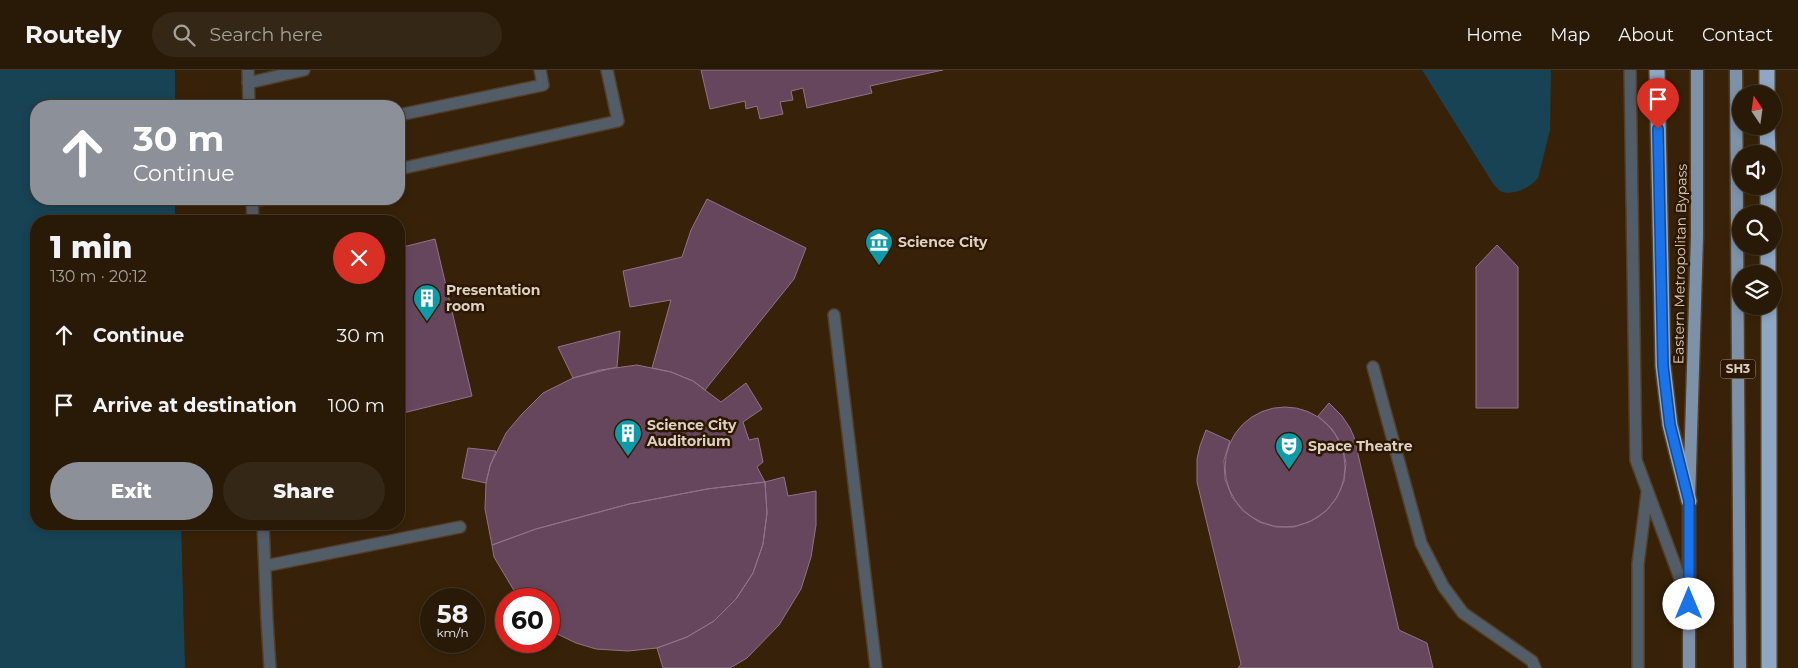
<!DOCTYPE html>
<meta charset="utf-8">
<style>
:root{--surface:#291a07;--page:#352715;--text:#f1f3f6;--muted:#a5a19b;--line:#453828;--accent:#8c9099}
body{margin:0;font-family:Montserrat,sans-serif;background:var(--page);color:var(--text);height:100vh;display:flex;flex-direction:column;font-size:19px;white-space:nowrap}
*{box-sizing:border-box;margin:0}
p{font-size:16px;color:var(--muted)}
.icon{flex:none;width:28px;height:28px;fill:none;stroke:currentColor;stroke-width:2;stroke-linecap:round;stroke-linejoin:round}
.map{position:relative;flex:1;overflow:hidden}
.side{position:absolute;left:30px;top:145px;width:375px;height:315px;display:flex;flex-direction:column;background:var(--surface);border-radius:20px;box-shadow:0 2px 8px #0003,0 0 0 1px var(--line)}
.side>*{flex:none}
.banner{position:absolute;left:30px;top:30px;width:375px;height:105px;border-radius:20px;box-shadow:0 2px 8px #0003,0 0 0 1px var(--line);background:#8c9099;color:#fff;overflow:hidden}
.needle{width:32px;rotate:347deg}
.tools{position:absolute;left:1732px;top:15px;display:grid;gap:10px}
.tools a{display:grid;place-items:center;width:50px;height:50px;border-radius:50%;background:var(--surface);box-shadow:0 2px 8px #0003,0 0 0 1px var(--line);font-size:25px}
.speed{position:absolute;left:420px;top:518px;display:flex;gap:10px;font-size:25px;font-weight:700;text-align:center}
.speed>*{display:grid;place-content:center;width:65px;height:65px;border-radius:50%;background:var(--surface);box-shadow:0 2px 8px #0003,0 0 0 1px var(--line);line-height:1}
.speed small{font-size:12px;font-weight:400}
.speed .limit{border:8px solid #d22;background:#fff;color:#111}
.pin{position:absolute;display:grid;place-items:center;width:42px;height:42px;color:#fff;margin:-51px -21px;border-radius:50% 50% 50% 0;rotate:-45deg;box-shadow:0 0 5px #0007}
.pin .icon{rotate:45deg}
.me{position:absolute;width:55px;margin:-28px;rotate:0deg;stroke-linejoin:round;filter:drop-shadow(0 0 4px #0008)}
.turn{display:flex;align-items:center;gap:18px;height:105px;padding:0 20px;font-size:22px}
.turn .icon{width:65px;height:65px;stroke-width:2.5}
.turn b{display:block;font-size:35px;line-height:42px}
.round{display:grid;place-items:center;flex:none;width:52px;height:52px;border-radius:26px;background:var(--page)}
.overview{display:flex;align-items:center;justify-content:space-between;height:85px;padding:0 20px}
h1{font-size:30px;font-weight:800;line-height:38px}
.primary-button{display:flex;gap:10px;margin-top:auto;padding:10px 20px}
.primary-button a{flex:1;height:58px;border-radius:30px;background:var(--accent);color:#fff;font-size:20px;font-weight:800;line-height:58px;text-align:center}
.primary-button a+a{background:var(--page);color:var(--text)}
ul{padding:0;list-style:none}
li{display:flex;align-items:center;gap:15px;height:70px;padding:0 20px}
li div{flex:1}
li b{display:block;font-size:19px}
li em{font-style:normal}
header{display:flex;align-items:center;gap:30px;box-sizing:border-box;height:70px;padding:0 25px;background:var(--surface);border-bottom:1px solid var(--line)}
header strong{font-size:24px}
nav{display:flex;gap:28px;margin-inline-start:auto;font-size:18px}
.search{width:350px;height:45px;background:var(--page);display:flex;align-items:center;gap:12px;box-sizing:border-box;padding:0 18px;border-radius:28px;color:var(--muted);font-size:19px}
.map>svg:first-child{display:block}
</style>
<header>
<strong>Routely</strong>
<div class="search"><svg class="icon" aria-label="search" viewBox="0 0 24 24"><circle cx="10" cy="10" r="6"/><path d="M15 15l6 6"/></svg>Search here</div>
<nav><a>Home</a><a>Map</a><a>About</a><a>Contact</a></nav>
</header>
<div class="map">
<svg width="1798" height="598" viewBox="0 0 1798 598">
<rect width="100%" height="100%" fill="#372209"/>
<path fill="#184355" d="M 0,0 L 175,0 L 175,36 L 36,36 L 36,129 L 175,129 L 175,151 L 36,151 L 36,454 L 181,454 L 185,598 L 0,598 Z
M 1422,0 L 1551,0 L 1550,60 L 1538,108 C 1531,117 1513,127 1500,121 C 1498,119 1496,117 1494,115 Z"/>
<path fill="#66465d" stroke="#917287" d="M 701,0 L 943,0 L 870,16 L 872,23 L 807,38 L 803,18 L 791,21 L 793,30 L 780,32 L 783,44 L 760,49 L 757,36 L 746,39 L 745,31 L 710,39 Z
M 707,129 L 806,178 L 794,209 L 705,320 L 693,311 L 671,302 L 652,298 L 671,230 L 630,237 L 623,201 L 682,187 L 691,160 Z
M 435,169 L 472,326 L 399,344 L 399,178 Z
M 1497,175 L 1518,197 L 1518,338 L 1476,338 L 1476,197 Z
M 620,261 L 617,297 L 573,308 L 558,277 Z
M 637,295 L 671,302 L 693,311 L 721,332 L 746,313 L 762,339 L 743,352 L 749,370 L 758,368 L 763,392 L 757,397 L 765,412 L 707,419 L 629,434 L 536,459 L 492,475 L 485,439 L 486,413 L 490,396 L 506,363 L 522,344 L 543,323 L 573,308 L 600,300 Z
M 1329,333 L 1342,346 L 1350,358 L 1354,367 L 1399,560 L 1427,573 L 1433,598 L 1238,598 L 1241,594 L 1197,412 L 1197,389 L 1200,376 L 1206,360 L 1230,371 L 1224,390 L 1225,409 L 1232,427 L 1243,441 L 1259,452 L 1276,457 L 1294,457 L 1311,451 L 1326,441 L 1337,427 L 1344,411 L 1346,393 L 1342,375 L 1332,359 L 1318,346 Z
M1225 397a60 60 0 1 1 120 0a60 60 0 1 1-120 0Z
M 468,378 L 496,381 L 490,396 L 486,413 L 462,408 Z
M 784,407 L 788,426 L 816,421 L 816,455 L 811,487 L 801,519 L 779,555 L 747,588 L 730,598 L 663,598 L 657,578 L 687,567 L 714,551 L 736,529 L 753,503 L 763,474 L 767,443 L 765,412 Z
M 765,412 L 767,443 L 763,474 L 753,503 L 736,529 L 714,551 L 687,567 L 657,578 L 628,581 L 596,579 L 576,573 L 553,562 L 549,559 L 549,529 L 519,529 L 494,487 L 492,475 L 536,459 L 629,434 L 707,419 Z
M 506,542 L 506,562 L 497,551 Z"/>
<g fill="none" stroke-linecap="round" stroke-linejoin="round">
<g stroke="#523e27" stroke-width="14">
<path id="service" d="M 248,0 L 249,36
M 1630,0 L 1636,390 L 1688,530
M 248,13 L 304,0
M 399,45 L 543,15 L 540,0
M 399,99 L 618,51 L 607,0
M 252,129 L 253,151
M 252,131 L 265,129
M 834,245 L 876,598
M 1373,297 L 1421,473 L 1443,516 L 1463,543 L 1532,591 L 1535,598
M 263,454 L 267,550 L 270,598
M 265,496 L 460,457
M 1638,598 L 1638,494 L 1647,423"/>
</g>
<g stroke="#523e27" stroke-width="15">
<path id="primary" d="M 1736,0 L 1740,598
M 1689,598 L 1689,431 L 1697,166 L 1697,0"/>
</g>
<g stroke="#523e27" stroke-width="18">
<path id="motorway" d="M 1657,0 L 1663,296 L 1670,355 L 1689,431
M 1767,0 L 1767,24
M 1767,56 L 1768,84
M 1768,116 L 1768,144
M 1768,176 L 1768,204
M 1769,236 L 1769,598"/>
</g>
<use href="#service" stroke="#535d68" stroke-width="11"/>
<use href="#primary" stroke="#7d92a9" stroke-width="12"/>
<use href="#motorway" stroke="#8ea7c3" stroke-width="15"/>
</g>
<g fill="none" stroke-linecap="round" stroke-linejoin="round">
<g stroke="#114b97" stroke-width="12">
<path id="route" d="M 1658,59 L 1663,296 L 1670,355 L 1689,431 L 1689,534"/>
</g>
<use href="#route" stroke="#1a73e8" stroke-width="9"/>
</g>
<defs>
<g id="museum-pin" transform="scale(1.4375)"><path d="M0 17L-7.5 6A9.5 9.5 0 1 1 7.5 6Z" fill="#0f9aa8" stroke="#2c1801"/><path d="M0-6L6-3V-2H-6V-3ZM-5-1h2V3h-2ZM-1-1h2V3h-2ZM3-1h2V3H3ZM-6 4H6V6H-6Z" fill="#fff"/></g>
<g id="building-pin" transform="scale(1.4375)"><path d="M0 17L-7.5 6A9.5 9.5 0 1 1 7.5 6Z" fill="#0f9aa8" stroke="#2c1801"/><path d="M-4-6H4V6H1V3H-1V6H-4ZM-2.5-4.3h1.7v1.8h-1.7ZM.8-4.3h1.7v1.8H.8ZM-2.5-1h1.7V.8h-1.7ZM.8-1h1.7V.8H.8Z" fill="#fff"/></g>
<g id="theatre-pin" transform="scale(1.4375)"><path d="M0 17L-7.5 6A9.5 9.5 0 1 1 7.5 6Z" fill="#0f9aa8" stroke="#2c1801"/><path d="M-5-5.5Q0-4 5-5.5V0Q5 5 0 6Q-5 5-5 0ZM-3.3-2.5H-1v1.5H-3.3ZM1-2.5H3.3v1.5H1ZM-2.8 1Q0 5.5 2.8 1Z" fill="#fff"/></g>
</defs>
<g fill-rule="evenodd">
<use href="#museum-pin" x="879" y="172"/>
<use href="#building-pin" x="427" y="228"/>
<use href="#building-pin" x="628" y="363"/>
<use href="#theatre-pin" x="1289" y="376"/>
</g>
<g text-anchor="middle" stroke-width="5" stroke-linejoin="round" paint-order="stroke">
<rect fill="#2c1801" stroke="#a99989" stroke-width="1" x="1720.5" y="289.5" width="35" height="19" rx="4"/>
<g font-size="12" font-weight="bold" fill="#ded0c3">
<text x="1738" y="303">SH3</text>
</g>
<g font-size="14" font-weight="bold" fill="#ded0c3" stroke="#2c1801" text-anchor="start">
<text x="898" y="177">Science City</text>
<text x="446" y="225">Presentation<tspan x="446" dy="16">room</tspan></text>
<text x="647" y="360">Science City<tspan x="647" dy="16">Auditorium</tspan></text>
<text x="1308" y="381">Space Theatre</text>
</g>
<g font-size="14" fill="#ded0c3" stroke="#2c1801">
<text transform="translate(1680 194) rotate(-89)" y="5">Eastern Metropolitan Bypass</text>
</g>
</g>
</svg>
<div class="tools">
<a><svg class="needle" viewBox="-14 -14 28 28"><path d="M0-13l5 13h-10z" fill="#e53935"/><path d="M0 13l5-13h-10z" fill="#a5a19b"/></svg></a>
<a><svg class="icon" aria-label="sound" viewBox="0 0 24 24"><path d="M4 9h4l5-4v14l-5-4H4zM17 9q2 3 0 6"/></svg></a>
<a><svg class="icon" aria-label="search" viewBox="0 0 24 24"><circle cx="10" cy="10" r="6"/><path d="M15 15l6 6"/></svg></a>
<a><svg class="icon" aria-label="layers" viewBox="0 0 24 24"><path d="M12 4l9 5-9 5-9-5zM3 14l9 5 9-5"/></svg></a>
</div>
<div class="speed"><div>58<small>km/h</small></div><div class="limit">60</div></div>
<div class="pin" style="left:1658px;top:59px;background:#d93025"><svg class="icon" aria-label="arrive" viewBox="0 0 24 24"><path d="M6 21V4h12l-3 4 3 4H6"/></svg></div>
<svg class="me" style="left:1689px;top:534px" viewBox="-20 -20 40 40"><circle r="19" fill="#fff"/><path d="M0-13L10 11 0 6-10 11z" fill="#1a73e8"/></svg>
<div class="banner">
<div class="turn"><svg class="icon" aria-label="ahead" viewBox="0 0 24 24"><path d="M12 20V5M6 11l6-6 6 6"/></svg><div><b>30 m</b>Continue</div></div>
</div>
<section class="side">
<div class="overview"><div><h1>1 min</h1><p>130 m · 20:12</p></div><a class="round" style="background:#d93025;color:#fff"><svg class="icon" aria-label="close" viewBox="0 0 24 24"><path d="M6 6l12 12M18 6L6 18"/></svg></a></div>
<ul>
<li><svg class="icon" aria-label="ahead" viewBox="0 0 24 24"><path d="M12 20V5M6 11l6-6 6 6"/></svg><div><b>Continue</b></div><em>30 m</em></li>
<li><svg class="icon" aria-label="arrive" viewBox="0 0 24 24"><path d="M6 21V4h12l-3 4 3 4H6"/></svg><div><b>Arrive at destination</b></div><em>100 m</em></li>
</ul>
<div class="primary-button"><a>Exit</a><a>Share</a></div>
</section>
</div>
